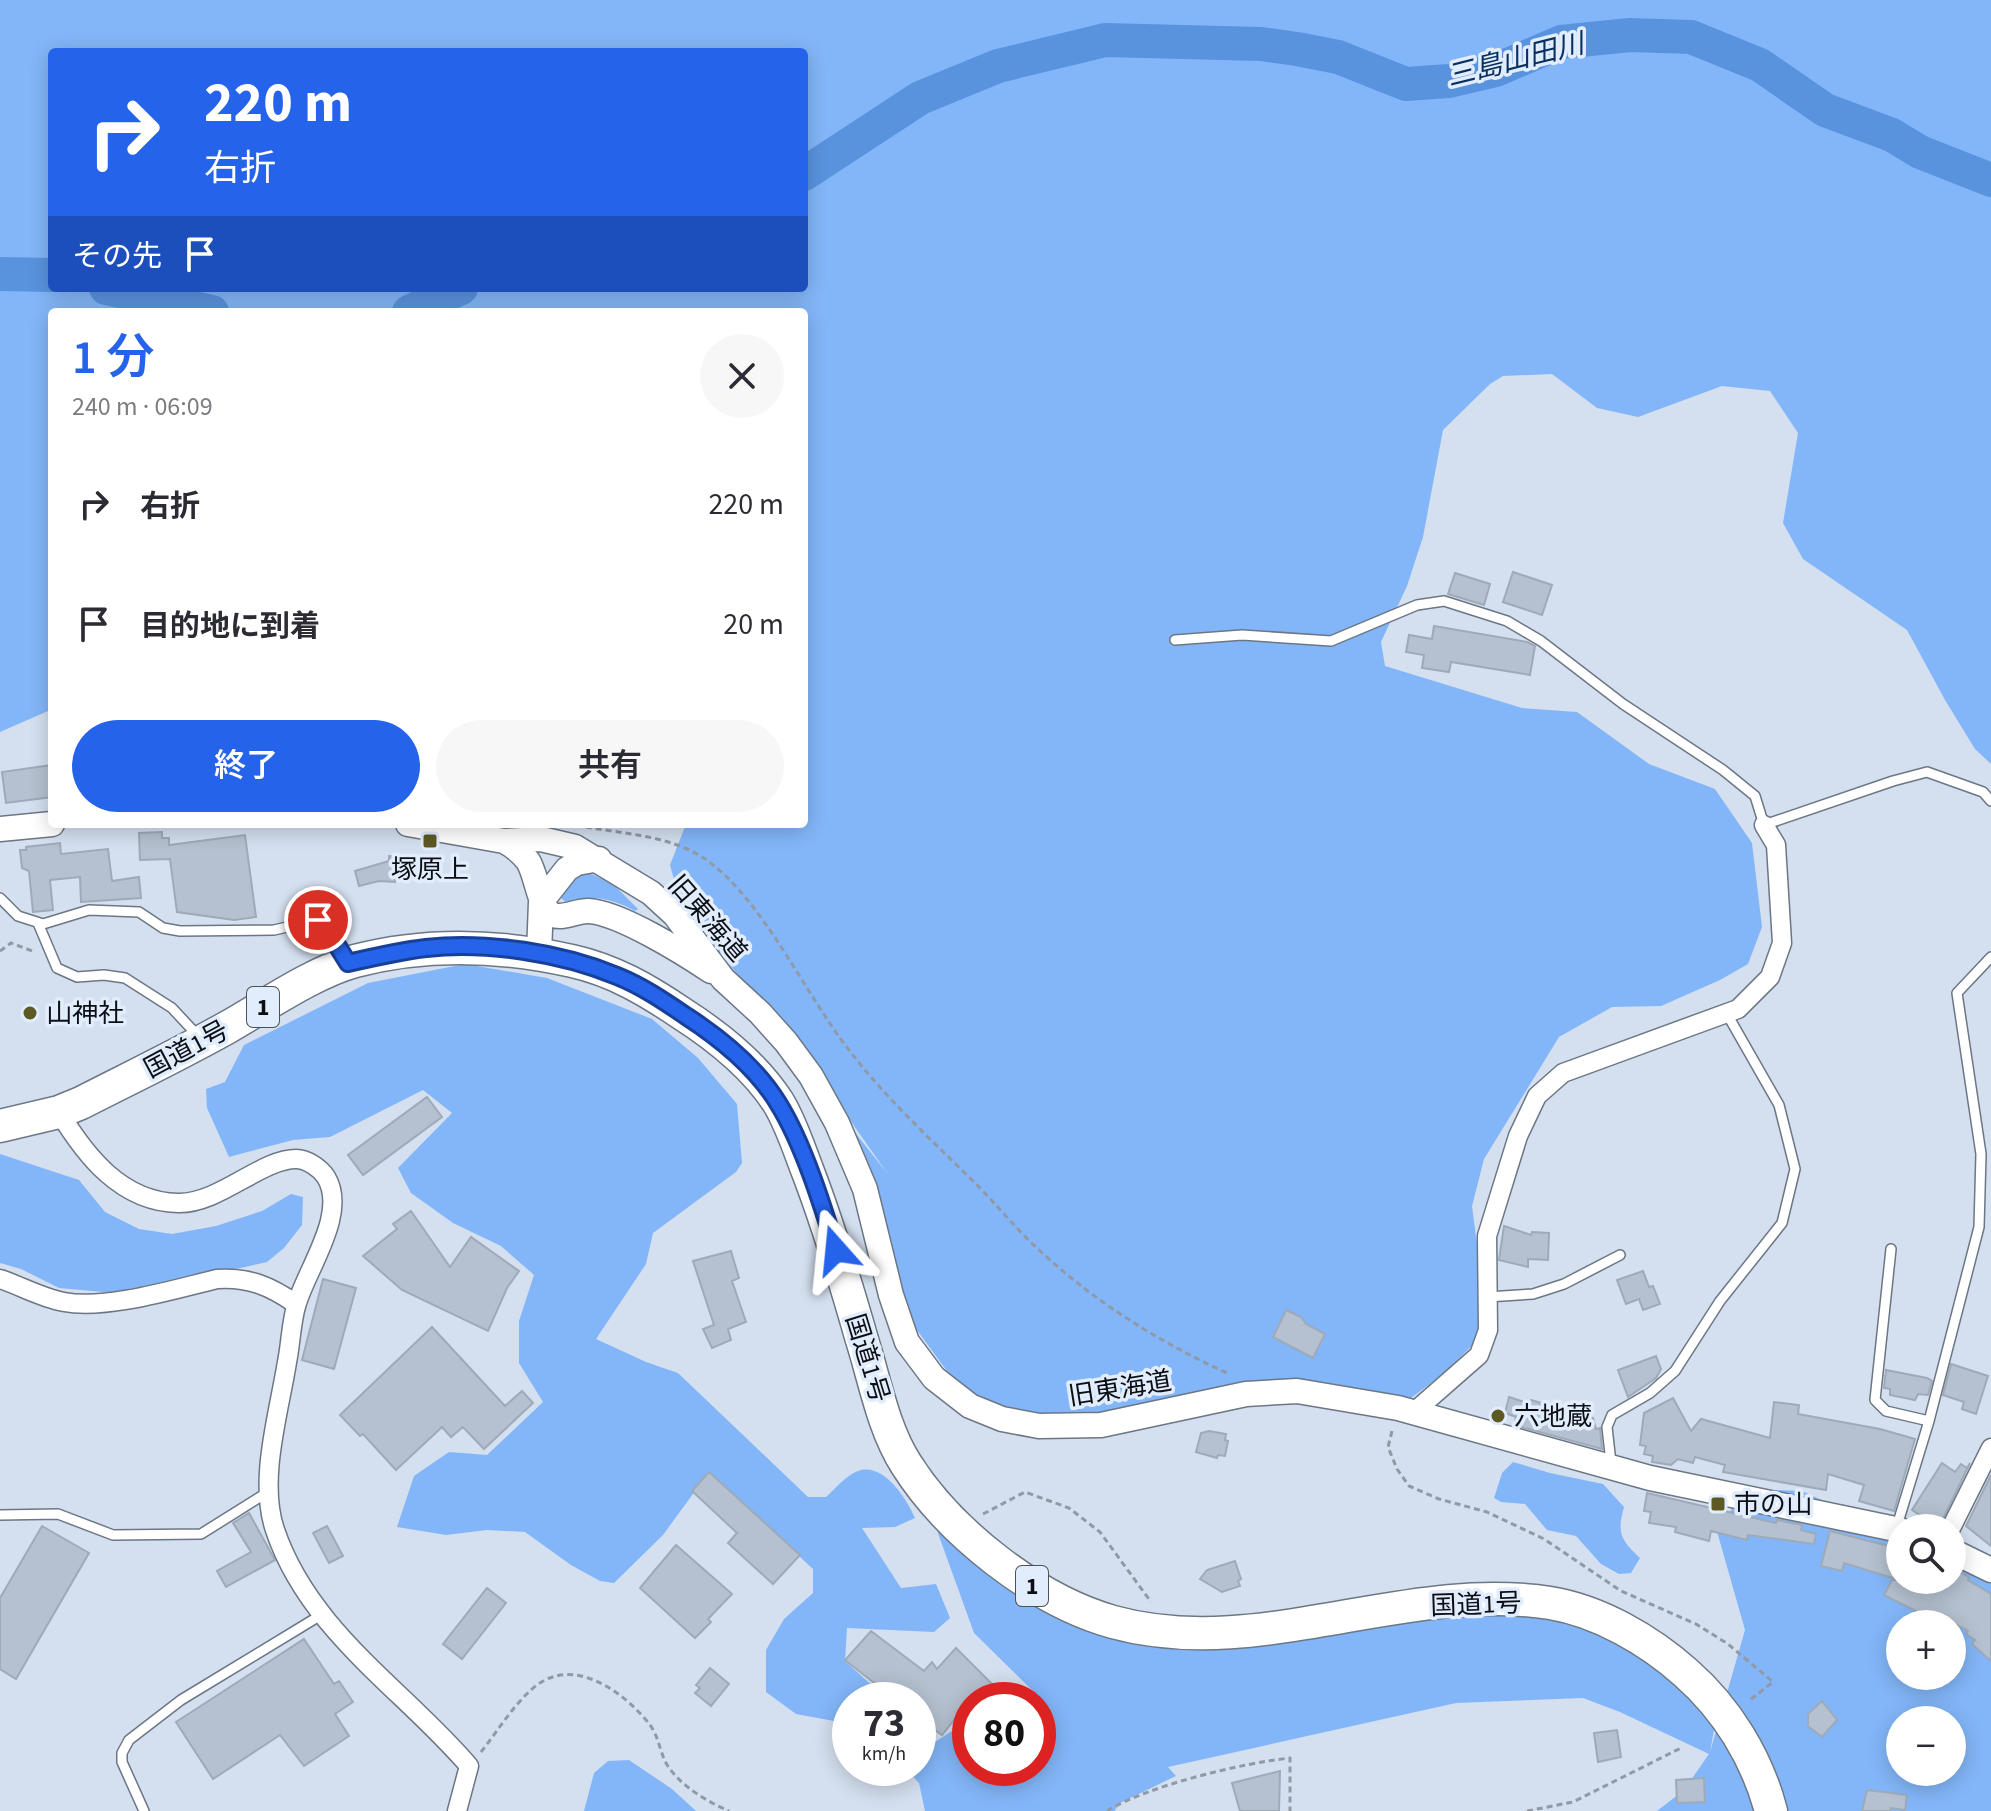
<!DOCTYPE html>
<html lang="ja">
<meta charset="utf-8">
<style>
:root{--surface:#fff;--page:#f7f7f7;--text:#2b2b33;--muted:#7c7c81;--accent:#2563eb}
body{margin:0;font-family:"Source Sans 3","Noto Sans JP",sans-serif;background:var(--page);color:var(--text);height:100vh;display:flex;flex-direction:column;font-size:30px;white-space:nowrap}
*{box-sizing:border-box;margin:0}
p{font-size:26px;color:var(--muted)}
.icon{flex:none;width:44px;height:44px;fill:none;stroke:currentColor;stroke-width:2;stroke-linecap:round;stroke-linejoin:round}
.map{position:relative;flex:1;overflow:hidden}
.drawer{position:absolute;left:48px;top:308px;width:760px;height:520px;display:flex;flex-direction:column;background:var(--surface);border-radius:8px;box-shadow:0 4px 20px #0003}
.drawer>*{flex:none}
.banner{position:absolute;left:48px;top:48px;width:760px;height:244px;border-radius:8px;box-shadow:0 4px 20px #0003;background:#2563eb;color:#fff;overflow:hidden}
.tools{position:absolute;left:1886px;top:1514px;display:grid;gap:16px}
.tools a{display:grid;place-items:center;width:80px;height:80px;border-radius:50%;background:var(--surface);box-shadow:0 4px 20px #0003;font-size:40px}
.speed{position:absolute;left:832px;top:1682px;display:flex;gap:16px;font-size:40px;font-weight:700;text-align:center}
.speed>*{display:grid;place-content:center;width:104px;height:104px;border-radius:50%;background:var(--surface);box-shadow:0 4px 20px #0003;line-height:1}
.speed small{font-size:20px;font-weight:400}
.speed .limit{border:12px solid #d22;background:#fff;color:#111}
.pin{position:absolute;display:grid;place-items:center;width:68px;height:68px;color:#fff;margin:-34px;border:4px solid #fff;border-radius:50%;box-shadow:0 2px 8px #0007}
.me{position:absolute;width:88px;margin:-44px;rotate:342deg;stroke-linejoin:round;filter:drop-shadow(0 0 6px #0008)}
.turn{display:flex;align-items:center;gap:28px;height:168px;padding:0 24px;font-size:36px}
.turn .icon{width:104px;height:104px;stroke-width:2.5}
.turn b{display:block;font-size:56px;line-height:68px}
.then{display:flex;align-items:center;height:76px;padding:0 24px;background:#0003;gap:16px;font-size:30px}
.round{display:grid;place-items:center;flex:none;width:84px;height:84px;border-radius:42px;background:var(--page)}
.head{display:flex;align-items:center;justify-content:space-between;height:136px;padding:0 24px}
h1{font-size:48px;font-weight:600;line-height:60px;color:var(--accent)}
.cta{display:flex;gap:16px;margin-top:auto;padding:16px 24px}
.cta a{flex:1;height:92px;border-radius:48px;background:var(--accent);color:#fff;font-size:32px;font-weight:600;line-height:92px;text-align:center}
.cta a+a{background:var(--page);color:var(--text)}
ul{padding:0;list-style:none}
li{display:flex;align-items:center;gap:24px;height:120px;padding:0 24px}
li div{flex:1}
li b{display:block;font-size:30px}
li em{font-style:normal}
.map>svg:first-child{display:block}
</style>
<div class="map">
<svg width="1991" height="1811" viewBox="0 0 1991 1811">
<rect width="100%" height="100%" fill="#d4dfef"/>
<path fill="#83b6f8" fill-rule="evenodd" d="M 0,0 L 1991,0 L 1991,764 L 1975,749 L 1945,700 L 1907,630 L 1803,559 L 1783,523 L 1798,433 L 1770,391 L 1722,386 L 1638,417 L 1597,408 L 1552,374 L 1503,376 L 1490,384 L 1443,430 L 1423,537 L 1407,586 L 1381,642 L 1385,666 L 1522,708 L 1577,712 L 1649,764 L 1715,789 L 1752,843 L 1762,927 L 1748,964 L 1720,980 L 1661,1006 L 1612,1007 L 1559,1037 L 1484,1159 L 1472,1206 L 1488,1330 L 1444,1373 L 1398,1408 L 1269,1393 L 1165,1411 L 1022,1416 L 958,1386 L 900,1307 L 835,1107 L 887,1173 L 803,1053 L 711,943 L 677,890 L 670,865 L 686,824 L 804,824 L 804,312 L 52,312 L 52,707 L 48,711 L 0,732 ZM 52,52 L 804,52 L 804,288 L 52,288 Z
M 590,873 L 614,885 L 638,909 L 635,911 C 621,903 597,894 581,900 C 576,901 572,903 568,904 L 561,898 C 564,882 575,875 590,873 Z
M 465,964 L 547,978 L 652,1019 L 698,1058 L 737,1104 L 742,1163 L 736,1172 L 653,1233 L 646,1264 L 596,1339 L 646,1362 L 678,1373 L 808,1497 L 826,1497 C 836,1488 848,1473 861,1470 C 886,1465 907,1500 915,1518 L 895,1527 L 862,1528 L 901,1588 L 936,1584 L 950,1618 L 934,1632 L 847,1628 L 845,1661 L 888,1700 L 850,1700 L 850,1724 L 796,1714 L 766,1692 L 766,1650 L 784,1619 L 813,1593 L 813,1569 L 709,1472 L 663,1535 L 614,1583 L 600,1581 L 571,1565 L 525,1532 L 487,1530 L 446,1535 L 397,1527 L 414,1476 L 449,1452 L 487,1455 L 543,1402 L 519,1363 L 519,1321 L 534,1275 L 501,1246 L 453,1223 L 411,1193 L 398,1168 L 452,1113 L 423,1090 L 330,1137 L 293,1140 L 229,1157 L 207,1108 L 206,1089 L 225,1082 L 244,1045 L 368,983 Z
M 0,1154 L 79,1180 L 105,1212 L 139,1229 L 172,1234 L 216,1226 L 262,1211 L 291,1194 L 303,1197 L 302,1225 L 284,1248 L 267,1262 L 126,1294 L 59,1288 L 21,1269 L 0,1263 Z
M 1513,1462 L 1550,1473 L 1603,1484 L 1624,1507 C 1617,1533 1620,1539 1640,1558 L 1631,1573 L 1619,1574 L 1601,1564 L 1576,1536 L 1547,1530 L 1525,1504 L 1501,1502 L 1494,1498 L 1502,1473 Z
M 1749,1489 L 1802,1491 L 1900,1536 L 1900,1580 L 1952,1580 L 1952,1560 L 1991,1580 L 1991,1811 L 1657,1811 L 1684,1790 L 1709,1754 L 1620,1712 L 1583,1698 L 1456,1703 L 1168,1767 L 1176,1776 L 1118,1804 L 1115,1811 L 925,1811 L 919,1783 L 905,1768 L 918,1768 L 918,1727 L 935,1742 L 958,1727 L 970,1726 L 970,1768 L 1038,1768 L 1036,1700 L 1041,1699 L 974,1633 L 935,1525 L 1132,1633 L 1506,1600 L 1628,1633 L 1718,1708 L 1710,1752 L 1745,1630 L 1716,1528 ZM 1900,1624 L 1952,1624 L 1952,1676 L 1900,1676 ZM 1900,1720 L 1952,1720 L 1952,1772 L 1900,1772 Z
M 629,1760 L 672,1789 L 696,1811 L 584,1811 L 594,1773 L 608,1761 Z"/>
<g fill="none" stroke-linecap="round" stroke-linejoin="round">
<path stroke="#5993de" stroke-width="34" d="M 804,174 L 920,98 L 998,66 L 1105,40 L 1261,44 L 1297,49 L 1338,57 L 1406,84 L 1449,81 L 1496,70 L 1561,42 L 1630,35 L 1691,37 L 1760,65 L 1825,110 L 1892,135 L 1920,152 L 1991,180
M 0,274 L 52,275
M 106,288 L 212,312
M 409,312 L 461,288"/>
</g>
<path fill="#b5c1d0" stroke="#9eaab8" stroke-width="2" d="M 1513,572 L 1552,585 L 1542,615 L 1503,602 Z
M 1455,573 L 1490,584 L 1484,605 L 1448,594 Z
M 1434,626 L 1527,642 L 1535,646 L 1530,675 L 1451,662 L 1449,672 L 1422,668 L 1424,655 L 1406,652 L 1409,635 L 1432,639 Z
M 52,765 L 52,797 L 6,803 L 2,772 Z
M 162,832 L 162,838 L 169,838 L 169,845 L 245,835 L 256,917 L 234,920 L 177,912 L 170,859 L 140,860 L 139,833 Z
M 60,843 L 61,854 L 108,849 L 112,881 L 139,877 L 141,898 L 81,902 L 80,877 L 50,880 L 53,910 L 33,912 L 29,871 L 22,868 L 20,850 L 26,850 L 26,847 Z
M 389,856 L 418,859 L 417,879 L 395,877 L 395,882 L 379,881 L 359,886 L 355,871 L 389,861 Z
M 427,1097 L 442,1117 L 363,1175 L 348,1155 Z
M 411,1211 L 450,1267 L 471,1237 L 519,1271 L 507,1288 L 488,1331 L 402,1290 L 363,1256 L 397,1229 L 393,1224 Z
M 1504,1226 L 1531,1235 L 1532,1232 L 1549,1233 L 1548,1260 L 1528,1259 L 1528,1267 L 1499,1260 Z
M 731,1251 L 739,1278 L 732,1281 L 746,1322 L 728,1329 L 731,1340 L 712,1348 L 703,1329 L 714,1325 L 693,1261 Z
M 1643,1271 L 1649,1287 L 1653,1286 L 1660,1304 L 1643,1310 L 1639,1299 L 1626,1304 L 1617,1280 Z
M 323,1279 L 356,1288 L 334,1369 L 302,1360 Z
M 1286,1310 L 1301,1317 L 1306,1324 L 1325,1334 L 1313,1358 L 1273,1337 Z
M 432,1327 L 505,1406 L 522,1391 L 533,1403 L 484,1449 L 463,1427 L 451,1437 L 442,1427 L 396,1470 L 363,1434 L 360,1436 L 340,1415 Z
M 1656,1356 L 1661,1369 L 1656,1378 L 1628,1397 L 1618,1370 Z
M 1951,1364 L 1988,1376 L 1976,1414 L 1962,1409 L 1964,1402 L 1943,1395 Z
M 1886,1370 L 1927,1378 L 1932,1381 L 1928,1395 L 1918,1394 L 1915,1400 L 1890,1395 L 1890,1389 L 1884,1388 Z
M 1509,1397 L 1530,1404 L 1531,1400 L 1593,1418 L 1596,1429 L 1600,1428 L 1602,1449 L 1514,1425 L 1516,1417 L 1505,1413 Z
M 1673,1398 L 1691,1431 L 1701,1419 L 1770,1438 L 1774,1402 L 1799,1405 L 1798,1414 L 1880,1429 L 1915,1439 L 1894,1511 L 1859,1501 L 1864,1485 L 1828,1474 L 1826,1490 L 1723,1472 L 1725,1465 L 1695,1457 L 1693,1463 L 1678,1459 L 1671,1465 L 1652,1462 L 1653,1456 L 1644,1454 L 1646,1446 L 1640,1445 L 1644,1413 Z
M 1209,1431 L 1226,1434 L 1225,1440 L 1228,1441 L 1225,1456 L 1218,1455 L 1217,1458 L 1196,1452 L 1201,1433 Z
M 1942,1463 L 1955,1472 L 1961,1464 L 1967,1468 L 1970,1463 L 1939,1527 L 1912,1510 Z
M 709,1472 L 800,1555 L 773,1584 L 728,1543 L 737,1533 L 692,1491 Z
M 1991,1475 L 1991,1546 L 1966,1526 Z
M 1647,1493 L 1776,1523 L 1777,1520 L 1802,1525 L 1801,1530 L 1816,1534 L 1814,1544 L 1748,1535 L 1747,1540 L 1711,1531 L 1709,1541 L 1675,1532 L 1676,1527 L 1649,1523 L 1651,1512 L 1644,1511 Z
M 249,1513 L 275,1560 L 226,1587 L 217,1571 L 251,1552 L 233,1523 Z
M 42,1526 L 89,1553 L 16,1679 L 0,1669 L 0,1598 Z
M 327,1526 L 343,1556 L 329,1563 L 313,1533 Z
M 1830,1531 L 1900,1549 L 1900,1562 L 1893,1578 L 1844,1563 L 1842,1571 L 1821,1566 Z
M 676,1545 L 732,1594 L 708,1619 L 711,1622 L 695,1638 L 640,1588 Z
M 1235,1561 L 1241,1579 L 1238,1581 L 1240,1586 L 1222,1592 L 1200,1579 L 1207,1570 Z
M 1952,1568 L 1969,1577 L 1968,1580 L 1991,1594 L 1991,1661 L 1972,1644 L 1975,1640 L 1966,1634 L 1968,1631 L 1933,1612 L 1930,1618 L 1884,1595 L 1892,1580 L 1952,1580 Z
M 487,1588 L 506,1603 L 462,1659 L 443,1644 Z
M 871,1631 L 924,1671 L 932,1662 L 937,1669 L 956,1648 L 1008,1700 L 970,1700 L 942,1735 L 918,1717 L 918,1700 L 896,1700 L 845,1660 Z
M 304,1639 L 334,1684 L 339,1681 L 353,1702 L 335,1714 L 349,1736 L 304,1766 L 280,1735 L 213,1779 L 176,1722 Z
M 710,1668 L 729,1684 L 711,1706 L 695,1693 L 700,1688 L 696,1685 Z
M 1822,1701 L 1837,1720 L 1822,1737 L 1808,1726 L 1808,1714 Z
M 1617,1730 L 1621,1757 L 1598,1762 L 1594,1733 Z
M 1280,1771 L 1279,1811 L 1240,1811 L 1232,1783 Z
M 1704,1778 L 1705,1802 L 1677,1803 L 1676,1780 Z
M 1867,1790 L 1907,1795 L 1905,1810 L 1891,1808 L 1890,1811 L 1862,1811 Z"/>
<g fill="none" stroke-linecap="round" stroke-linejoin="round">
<g stroke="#6c7785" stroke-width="12">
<path id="service" d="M 1175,640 L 1242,635 L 1331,641 L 1417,605 L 1444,601 L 1507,621 L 1541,641 L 1623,704 L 1723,770 L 1755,796 L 1764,825 L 1893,781 L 1927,772 L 1983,792 L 1991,801
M 0,898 L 18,916 L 43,924 L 89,910 L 139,912 L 163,928 L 180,931 L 274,930 L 318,920 L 322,921 L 345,958
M 38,923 L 57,968 L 77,977 L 104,975 L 125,978 L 172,1008 L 198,1036
M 1891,1249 L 1875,1400 L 1886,1411 L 1929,1421 L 1979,1227 L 1981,1154 L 1957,993 L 1991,957
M 1487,1297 L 1533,1294 L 1564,1284 L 1620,1255
M 1611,1463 L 1607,1427 L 1612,1415 L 1650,1393 L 1675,1371 L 1720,1301 L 1782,1223 L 1795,1169 L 1779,1105 L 1727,1014
M 0,1515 L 58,1514 L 113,1535 L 201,1534 L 268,1492
M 1896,1529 L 1929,1421
M 144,1811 L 122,1762 L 122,1753 L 129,1740 L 181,1700 L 321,1615"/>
</g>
<g stroke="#6c7785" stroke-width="21">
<path id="minor" d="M 59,1112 C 85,1155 121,1202 178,1203 C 219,1204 261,1159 296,1159 C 307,1159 320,1168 326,1177 C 348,1213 308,1267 297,1303 C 291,1321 291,1343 287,1362 C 279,1413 258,1480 275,1530 C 309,1631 403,1689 469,1766 L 457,1811
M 0,1279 C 21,1286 42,1298 64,1302 C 107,1310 175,1289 217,1279 C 249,1277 270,1286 296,1304
M 1414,1412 L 1479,1355 L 1488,1330 L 1487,1236 L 1518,1136 L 1537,1096 L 1563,1073 L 1738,1009 L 1770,977 L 1782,943 L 1776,845 L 1764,825
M 1951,1528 L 1991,1448"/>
</g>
<g stroke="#6c7785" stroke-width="27">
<path id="tertiary" d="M 408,824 L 504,841 L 541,839 L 575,847 L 651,893 L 675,915 L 723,979 L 760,1013 L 786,1042 L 811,1076 L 837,1123 L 865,1189 L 891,1295 L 907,1342 L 934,1378 L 970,1406 L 1002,1419 L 1039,1426 L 1101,1425 L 1246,1394 L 1297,1391 L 1398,1408 L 1650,1478 L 1900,1530
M 0,829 L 52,824
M 504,841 C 514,846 521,852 528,861 C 537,875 539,909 553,915 C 564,919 578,910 589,911 C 620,913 684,953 711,971
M 539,954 L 541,902 L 567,869 L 577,863 L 599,859
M 1952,1551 L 1991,1570"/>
</g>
<g stroke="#6c7785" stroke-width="35">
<path id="trunk" d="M 0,1126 L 59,1112 L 81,1103 C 130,1078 180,1054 228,1027 C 265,1006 314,972 355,961 C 427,942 500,945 572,961 C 613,970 647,990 681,1013 C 717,1036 754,1065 778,1102 C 791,1123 799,1149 808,1172 C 829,1227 846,1284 862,1340 C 875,1381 883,1428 906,1464 C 949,1532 1035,1600 1113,1622 C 1258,1662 1404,1580 1550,1603 C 1599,1611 1649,1640 1686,1673 C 1727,1709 1757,1758 1771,1811"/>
</g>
<path stroke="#9099a5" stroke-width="3" stroke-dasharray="6 4" stroke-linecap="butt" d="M 586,827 C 626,834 674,836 708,861 C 764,902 805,994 849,1050 C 884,1096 928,1137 970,1178 C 993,1200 1013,1226 1037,1248 C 1093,1301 1159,1342 1229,1374
M 0,951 L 11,943 L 35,952
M 1392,1431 L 1388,1447 L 1397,1469 L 1409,1486 L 1439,1499 L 1487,1512 L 1544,1539 L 1621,1591 L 1696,1624 L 1728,1644 L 1773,1682 L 1750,1700
M 983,1514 L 1025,1492 L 1069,1508 L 1100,1532 L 1151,1602
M 481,1752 C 497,1732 512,1707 531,1690 C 570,1653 623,1690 650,1725 C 660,1738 660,1757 670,1769 C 684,1788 708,1802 729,1811
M 1107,1811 C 1147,1786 1242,1763 1290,1758 L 1290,1811
M 1527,1811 L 1573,1802 L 1683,1747"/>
<use href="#service" stroke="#fff" stroke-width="9"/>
<use href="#minor" stroke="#fff" stroke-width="18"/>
<use href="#tertiary" stroke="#fff" stroke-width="24"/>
<use href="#trunk" stroke="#fff" stroke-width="32"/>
<path stroke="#9099a5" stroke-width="3" stroke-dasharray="6 4" stroke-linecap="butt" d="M 324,954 L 348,944"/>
</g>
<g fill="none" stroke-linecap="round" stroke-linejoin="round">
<g stroke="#184099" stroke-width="20">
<path id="route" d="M 318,920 L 322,921 L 348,963 C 374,957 400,951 426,948 C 486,941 562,953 617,976 C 642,986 664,1001 686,1016 C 720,1038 756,1067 778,1103 C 803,1143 822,1204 836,1250"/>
</g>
<use href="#route" stroke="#2563eb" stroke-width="14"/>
</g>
<g fill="#5c5925" stroke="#e1edfc" stroke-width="3">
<rect x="422" y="833" width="16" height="16" rx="4"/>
<circle cx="30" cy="1013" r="8"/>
<circle cx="1498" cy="1416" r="8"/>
<rect x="1710" y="1496" width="16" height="16" rx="4"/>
</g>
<g text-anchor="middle" stroke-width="7" stroke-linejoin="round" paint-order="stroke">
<g fill="#e1edfc" stroke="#4b525a" stroke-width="2">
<rect x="247" y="987" width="32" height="40" rx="6"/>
<rect x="1016" y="1566" width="32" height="40" rx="6"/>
</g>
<g font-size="24" font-weight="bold" fill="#0b0f14">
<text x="263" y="1015">1</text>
<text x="1032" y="1594">1</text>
</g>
<g font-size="26" fill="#0b0f14" stroke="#e1edfc" text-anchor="start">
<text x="430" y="878" text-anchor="middle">塚原上</text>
<text x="46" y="1022">山神社</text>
<text x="1514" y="1425">六地蔵</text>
<text x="1734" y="1513">市の山</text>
</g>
<g font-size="26" fill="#0b0f14" stroke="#e1edfc">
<text transform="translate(708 918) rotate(49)" y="9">旧東海道</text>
<text transform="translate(186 1049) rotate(-28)" y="9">国道1号</text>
<text transform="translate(868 1358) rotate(73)" y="9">国道1号</text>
<text transform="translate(1120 1388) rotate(-9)" y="9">旧東海道</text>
<text transform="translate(1476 1604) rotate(-2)" y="9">国道1号</text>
</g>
<g font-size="28" font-style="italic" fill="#073060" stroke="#e1edfc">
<text transform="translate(1515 59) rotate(-14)" y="10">三島山田川</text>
</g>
</g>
</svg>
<div class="tools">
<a><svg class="icon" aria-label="search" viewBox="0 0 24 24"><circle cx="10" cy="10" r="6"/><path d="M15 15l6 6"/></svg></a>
<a>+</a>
<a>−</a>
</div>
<div class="speed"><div>73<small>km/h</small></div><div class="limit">80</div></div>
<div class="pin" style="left:318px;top:920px;background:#d93025"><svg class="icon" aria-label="arrive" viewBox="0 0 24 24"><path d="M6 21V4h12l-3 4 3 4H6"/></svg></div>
<svg class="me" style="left:836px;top:1250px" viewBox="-20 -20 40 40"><path d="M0-17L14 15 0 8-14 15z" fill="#2563eb" stroke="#fff" stroke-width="4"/></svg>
<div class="banner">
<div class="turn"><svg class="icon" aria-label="right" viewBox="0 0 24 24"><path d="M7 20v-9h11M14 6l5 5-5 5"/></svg><div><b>220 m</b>右折</div></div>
<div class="then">その先<svg class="icon" aria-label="arrive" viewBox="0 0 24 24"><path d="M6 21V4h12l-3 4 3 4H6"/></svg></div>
</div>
<section class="drawer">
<div class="head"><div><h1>1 分</h1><p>240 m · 06:09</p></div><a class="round"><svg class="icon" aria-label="close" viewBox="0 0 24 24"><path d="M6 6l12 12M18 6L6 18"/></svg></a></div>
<ul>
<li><svg class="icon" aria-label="right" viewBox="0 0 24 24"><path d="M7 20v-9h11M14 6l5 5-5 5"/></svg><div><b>右折</b></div><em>220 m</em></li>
<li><svg class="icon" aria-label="arrive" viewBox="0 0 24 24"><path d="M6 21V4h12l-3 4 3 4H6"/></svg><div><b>目的地に到着</b></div><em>20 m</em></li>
</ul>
<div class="cta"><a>終了</a><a>共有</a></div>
</section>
</div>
